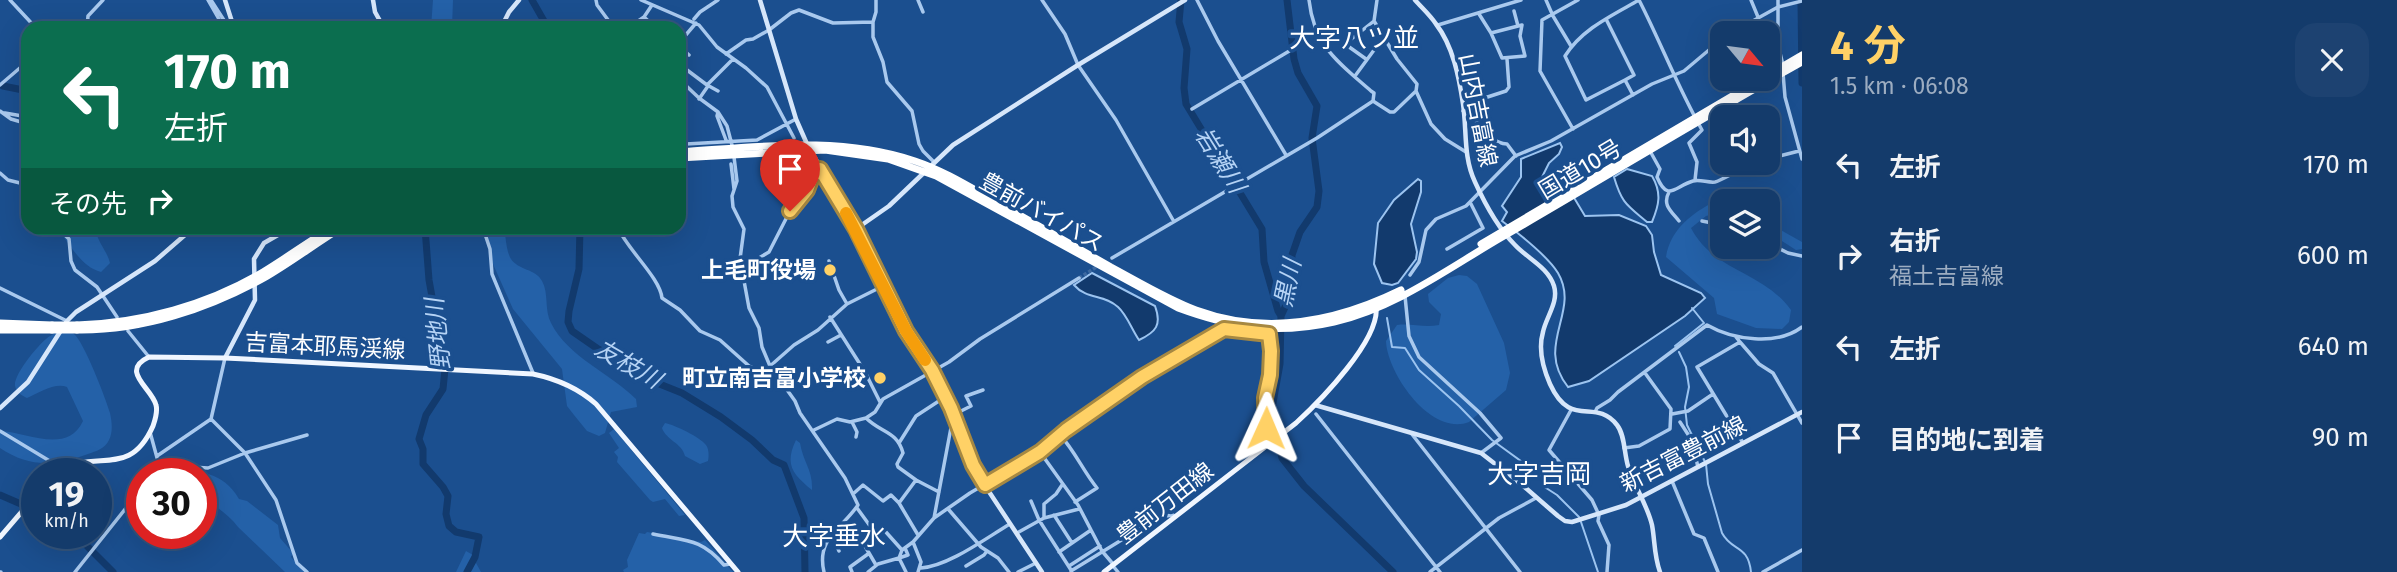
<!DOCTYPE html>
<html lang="ja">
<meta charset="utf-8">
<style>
:root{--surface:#143b6b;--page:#1d4271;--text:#f1f3f6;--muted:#9dadc1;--line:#33557e;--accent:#ffd166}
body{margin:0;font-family:"Fira Sans","Noto Sans JP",sans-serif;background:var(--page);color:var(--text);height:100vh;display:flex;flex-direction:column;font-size:26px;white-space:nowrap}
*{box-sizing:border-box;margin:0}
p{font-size:23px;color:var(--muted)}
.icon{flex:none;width:38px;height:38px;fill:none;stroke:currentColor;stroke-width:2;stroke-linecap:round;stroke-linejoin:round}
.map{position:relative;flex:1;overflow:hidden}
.drawer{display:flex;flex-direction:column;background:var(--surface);width:595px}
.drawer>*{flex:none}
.hud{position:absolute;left:21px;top:21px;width:665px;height:214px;border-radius:21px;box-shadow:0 7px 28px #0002,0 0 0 2px var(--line);background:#0b6e4f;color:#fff;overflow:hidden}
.needle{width:46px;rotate:119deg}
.buttons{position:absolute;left:1710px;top:21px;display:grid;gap:14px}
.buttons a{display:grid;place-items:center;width:70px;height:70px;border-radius:14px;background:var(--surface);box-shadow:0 7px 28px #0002,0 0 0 2px var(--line);font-size:35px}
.speed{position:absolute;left:21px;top:458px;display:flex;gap:14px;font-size:35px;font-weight:700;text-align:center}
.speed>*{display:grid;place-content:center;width:91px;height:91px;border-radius:50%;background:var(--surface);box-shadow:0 7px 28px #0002,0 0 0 2px var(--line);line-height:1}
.speed small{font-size:18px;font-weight:400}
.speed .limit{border:10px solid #d22;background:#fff;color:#111}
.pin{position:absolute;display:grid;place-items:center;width:60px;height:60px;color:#fff;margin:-72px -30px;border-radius:50% 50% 50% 0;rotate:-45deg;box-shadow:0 0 7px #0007}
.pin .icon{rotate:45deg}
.me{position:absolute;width:77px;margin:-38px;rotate:1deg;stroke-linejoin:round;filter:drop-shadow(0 0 5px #0008)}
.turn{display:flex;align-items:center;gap:24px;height:147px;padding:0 28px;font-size:32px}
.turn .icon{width:91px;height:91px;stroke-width:2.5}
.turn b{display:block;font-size:49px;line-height:60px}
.then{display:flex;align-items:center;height:66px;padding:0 28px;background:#0003;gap:14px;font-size:26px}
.round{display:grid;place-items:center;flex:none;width:74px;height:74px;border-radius:21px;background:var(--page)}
.overview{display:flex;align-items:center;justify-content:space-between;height:119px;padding:0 28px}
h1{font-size:42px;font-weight:700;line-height:52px;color:var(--accent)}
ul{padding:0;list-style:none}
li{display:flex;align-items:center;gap:21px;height:91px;padding:0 28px}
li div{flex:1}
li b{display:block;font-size:26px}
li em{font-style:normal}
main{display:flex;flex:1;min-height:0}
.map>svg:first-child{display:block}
</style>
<main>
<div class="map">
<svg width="1802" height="572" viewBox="0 0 1802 572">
<rect width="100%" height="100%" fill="#1b4f8f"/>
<path fill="#2461a8" d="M 433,0 L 453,0 L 452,28 L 431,28 Z
M 1710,204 L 1722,204 L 1722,212 L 1706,216 L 1691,228 C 1714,272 1763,271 1791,310 L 1789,322 L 1782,329 L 1756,328 L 1717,314 L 1714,298 L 1666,257 C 1670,232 1688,216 1710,204 Z
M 1768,223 L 1802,242 L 1802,249 L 1796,250 L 1768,232 Z
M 57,228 L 98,228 L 96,232 C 99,244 107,251 110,263 L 101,272 C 81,267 69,243 57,228 Z
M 482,228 L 504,228 C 506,237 506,251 511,259 C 518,270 536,269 542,281 C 549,293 544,310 551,323 C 568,357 610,373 636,399 L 637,407 L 611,412 L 605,433 L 599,436 L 587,431 L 574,415 L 567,406 L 562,369 L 513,309 L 493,264 Z
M 1459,275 L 1467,276 L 1477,284 L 1504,343 L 1510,373 L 1506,390 L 1469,422 C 1431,437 1387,373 1386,341 L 1397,325 C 1411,323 1424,328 1439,325 L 1441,314 L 1429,302 L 1428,294 L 1448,278 Z
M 65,329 C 68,331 72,332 74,334 C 84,342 106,399 110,413 C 112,422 113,432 109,440 C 105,449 96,451 88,454 C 55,466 30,468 0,448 L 0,431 C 27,432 67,455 83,421 L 67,387 C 55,382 39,393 27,398 C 21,395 17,393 15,386 C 13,375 40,342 50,336 C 54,333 60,331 65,329 Z
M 665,423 C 675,425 700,437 706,445 C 709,449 709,456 708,461 L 700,464 L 685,456 C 682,443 666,440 662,428 Z
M 614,429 L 685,515 L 679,516 L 665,499 L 653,502 L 650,500 L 617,462 L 618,457 L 614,452 L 619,448 L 609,433 Z
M 796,440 L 800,443 C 803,462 813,470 812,490 C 793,474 784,465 796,440 Z
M 169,468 C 198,471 223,471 239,499 L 247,501 L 278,525 L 280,538 L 293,553 L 291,557 L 304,572 L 285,572 L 238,527 C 228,513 213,506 201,494 L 201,474 L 161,474 L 161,470 Z
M 647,532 L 701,542 L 705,540 L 733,572 L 624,572 L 623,570 L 628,567 L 627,560 L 639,533 L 645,534 Z
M 466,551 L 473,555 L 474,564 L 476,563 L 481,572 L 456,572 Z"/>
<path fill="#123a6d" stroke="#9cc4f0" stroke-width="2" d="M 1560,143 L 1562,147 L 1559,154 L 1549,163 L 1541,179 L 1545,181 L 1554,174 L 1561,176 L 1585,216 L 1619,215 L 1646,226 L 1652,235 L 1654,252 L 1661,275 L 1701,293 L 1705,298 L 1685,316 L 1589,381 L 1568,387 C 1534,344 1581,312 1558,273 C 1547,255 1518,233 1502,221 L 1507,212 L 1502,206 L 1521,177 L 1521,159 Z
M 1627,169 L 1652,176 C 1662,193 1659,205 1652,222 L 1647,222 C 1627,205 1622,204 1614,177 Z
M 1418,179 L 1421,181 L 1421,192 L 1411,224 L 1417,252 L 1416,259 L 1398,283 L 1392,285 L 1382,283 L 1374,264 L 1378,223 L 1394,200 Z
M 1092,273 L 1155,306 C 1162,325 1156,332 1139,340 C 1132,330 1127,315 1118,307 C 1104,294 1087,300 1074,285 Z"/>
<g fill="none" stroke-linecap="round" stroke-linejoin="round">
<path stroke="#9cc4f0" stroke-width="2" d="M 1387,318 L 1392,347 L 1405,348 L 1419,370 L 1459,406 L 1492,440 L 1544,478 L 1543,486 L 1557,495 L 1579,517
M 1675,346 L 1704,323 L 1692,308
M 1679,352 L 1686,367 L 1689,387 L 1685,407 L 1687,425 L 1706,464 L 1708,484 L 1722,533 C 1732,552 1748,544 1751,572
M 1581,522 L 1598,572"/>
<path stroke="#123a6d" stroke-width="7" d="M 532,0 L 548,28
M 1181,0 L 1179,22 L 1187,49 L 1184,88 L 1186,104 L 1262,229 L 1264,262 L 1278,311 L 1281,316
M 1287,0 L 1294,59 L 1298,73 L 1317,106 L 1312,138 L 1319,191 L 1317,207 L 1300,232 L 1292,255 L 1291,294 L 1281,316 L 1280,364 L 1271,414 L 1282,458 L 1304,486 L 1393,572
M 1801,0 L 1802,83
M 3,86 L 28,91
M 425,228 L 429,280 L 445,369 L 443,389 L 426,415 L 419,439 L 423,449 L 423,464 L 443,487 L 448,496 L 446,514 L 449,526 L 456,532 L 479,537 L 475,557 L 467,572
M 580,228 L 579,269 L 569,311 L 568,322 L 572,331 L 598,349 L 627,363 L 657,383 L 682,393 L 721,417 L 752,440 L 773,460 L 784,465 L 804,518 L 805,572
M 0,495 L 37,511
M 75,534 L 113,572"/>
<path stroke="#3d69a0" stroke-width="3.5" stroke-dasharray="3.5 2" stroke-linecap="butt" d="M 1079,278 L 1098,266"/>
<path stroke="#a9c9ee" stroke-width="3.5" d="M 10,0 L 36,28
M 208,0 L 224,28
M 211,0 L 229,28
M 596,0 L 597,5 L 614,28
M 641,0 L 699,25 L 717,47 L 746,68 L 767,87 L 794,138
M 876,0 L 876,12 L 873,22 L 873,37 L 883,62 L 887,82 L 912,111 L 919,144 L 923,151 L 934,162
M 918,0 L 923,12
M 1042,0 L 1065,34 L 1078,65 L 1116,120 L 1173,220
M 1197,0 L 1218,41 L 1286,155
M 1309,0 C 1314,46 1338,62 1371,91 L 1374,93 L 1373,101
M 1377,0 L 1374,21 L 1397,59 L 1417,84 L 1416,91 L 1431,124 L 1445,139 L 1466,152
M 1546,0 L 1553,16 L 1571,46
M 1639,0 C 1661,43 1678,88 1702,130 L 1689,143 L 1697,162 L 1695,180
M 1751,0 L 1758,17
M 1778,0 L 1778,45 L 1783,65
M 1514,11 L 1518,26
M 1479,14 L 1491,33 L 1502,58 L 1525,56 L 1520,36 L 1522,25 L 1491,33
M 644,17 L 656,28
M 694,19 L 700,12 L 718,0
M 1606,19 L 1634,75 L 1625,80
M 1438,25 L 1521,0
M 87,28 L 88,16 L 103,0
M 628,28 L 644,17 L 652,5
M 1731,33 L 1778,7 L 1802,1
M 679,43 L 696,23
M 679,46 L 689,55
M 726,54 L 746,40 L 753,39 L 769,30 L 791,13 L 799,10 L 833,23 L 873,22
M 1366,59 L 1345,44 L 1374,21
M 679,64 L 683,67 L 679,72
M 683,67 L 707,85 L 733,59
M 1783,73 L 1785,97 L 1802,159
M 1355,76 L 1377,46 L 1385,39
M 679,79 L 699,98 L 718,112 L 727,126 L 733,149
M 1735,79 L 1736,89
M 0,85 L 28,61
M 709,86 L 718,91
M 1633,95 L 1625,80 L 1586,100 L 1565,56 C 1582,29 1611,16 1639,0
M 699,99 L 708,86
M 1737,104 L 1738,117
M 1463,105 L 1506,91 L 1509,87 L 1507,59
M 1192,109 L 1291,50
M 0,111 L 11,119 L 28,124
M 1463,111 C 1480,118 1485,142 1507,144 L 1516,156
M 718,112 L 717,116 L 726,140
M 5,113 L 28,117
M 1573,129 L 1540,71 L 1542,20 L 1578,0
M 679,131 L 686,144 L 757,140 L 796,119
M 1650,151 L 1660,169 L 1657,177 C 1668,203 1675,186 1693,181 C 1700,179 1708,183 1715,182 C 1721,181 1745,166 1756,163
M 734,157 L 737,181 L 732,196 L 733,207 L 744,229 L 740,259 L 749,308 L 759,328 L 762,347 L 770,366 L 795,401 L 800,413 L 845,478 L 858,505 C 841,530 816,538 824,572
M 1768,159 L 1799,151
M 731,164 L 734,189
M 0,173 L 8,180 L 28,185
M 1669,192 C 1662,205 1671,211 1679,221
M 1702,221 L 1722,225
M 58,228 L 69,239 L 71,261 L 75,270 L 97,287 L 117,317
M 483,228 L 490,249 L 492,274 L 533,373
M 618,228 C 628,250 660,278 662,298 L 680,310 L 700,331 L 720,340 L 749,366 L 760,371 L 769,367 L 794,345 L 818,330 L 847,304 L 885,285
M 1768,243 L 1788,253 L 1802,256
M 1447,249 L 1483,228 L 1470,202
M 1112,258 L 1317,138 L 1373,101 L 1390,112 L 1394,112 L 1416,91
M 829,261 L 839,290 L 847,304
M 742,268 L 769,252 L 790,211 L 807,190 L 812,177 L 820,169
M 1410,275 L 1419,262 L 1426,230 L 1436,219 L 1466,206 L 1515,156 L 1551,141 L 1652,84 L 1684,71 L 1722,39
M 0,288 L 67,321
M 1405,296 L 1409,336 L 1419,357 L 1480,413 L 1501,438 L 1481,453
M 830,317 L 865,372 L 880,402
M 128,331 L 149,357
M 1736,337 L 1740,342 L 1697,367 L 1743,443
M 828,342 L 841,335
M 1740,342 L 1759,364 L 1773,373 L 1802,423
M 850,373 L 862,367
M 1571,410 L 1549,450 L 1592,500 L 1599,515 L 1598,521 L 1609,545 L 1607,572
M 1595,412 L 1597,408 L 1610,400 L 1618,392 L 1707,325 C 1733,340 1777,346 1802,327
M 1316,414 L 1440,572
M 1672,414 L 1688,411 L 1713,394
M 953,415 L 971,406 L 966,396 L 983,390
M 866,418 C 881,433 897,431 903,453 L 897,464 L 898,467 L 916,480 L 939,492
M 211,419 L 245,453 L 276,500 L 297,563 L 307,572
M 852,422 L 857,432 L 856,437
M 1680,422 L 1691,439 L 1698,467
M 814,430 L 837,419 L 850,422 L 866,418 L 875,412 L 883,399 L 949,362 L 980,339 L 1079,278
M 0,431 L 63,469
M 150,432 L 159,465 L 153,474
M 1411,433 L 1520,572
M 1060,435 C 1075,451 1083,471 1097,488 L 1075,502
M 899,443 L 916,416 L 945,397
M 1624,448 L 1639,446 L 1670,429 L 1671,409 L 1645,373
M 1040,452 L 1078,505 L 1102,551 L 1113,564
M 157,456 L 211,419 L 225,358
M 159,465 L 208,468 L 245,453 L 307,435
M 916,480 L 899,503 L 918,535
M 1672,481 L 1694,534 L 1704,538 L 1718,572
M 853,494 L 863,485 L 883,501 L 891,495 L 899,503
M 1031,501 L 1039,520 L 1071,570
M 857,508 L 873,530 L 885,531 L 902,550
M 949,510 L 981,547 L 998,558 L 1009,572
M 1054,515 L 1072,543
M 934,518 L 953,417
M 1044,518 L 1044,504 L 1056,494 L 1062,485
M 1017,533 L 1044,518 L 1079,509
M 653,534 C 686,541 701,538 724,565 L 730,564
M 832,535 L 839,551
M 913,542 L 921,562 L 918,572
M 905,548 L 908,555 L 899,558 L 906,572
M 1059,552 L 1091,530
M 876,565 L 862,541 L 877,530
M 966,566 L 984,555 L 987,551
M 1069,566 L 1100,546
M 1113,566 L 1118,572
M 921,568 C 949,566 986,538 1010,524
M 1071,571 L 1159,517 L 1173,515 L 1175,517
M 0,572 L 1,572
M 75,572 L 142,488
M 852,572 L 850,567 L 868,554
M 868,572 L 878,564 L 899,558 L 902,550 L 913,542 L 934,518 L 970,493 L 1040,452 L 1066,430 L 1110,399 L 1204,339 L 1224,329 L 1269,334 L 1270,375 L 1265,412 L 1266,428 L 1270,443
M 1018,572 L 1036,563
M 1430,572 L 1499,518 L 1536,498
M 1763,572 L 1802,550"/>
<path stroke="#d6e6fa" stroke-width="4.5" d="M 225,0 L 234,28
M 373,0 L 375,12 L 384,28
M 760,0 L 796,119 L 807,144 L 856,229 L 906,331 L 932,370 L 951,408 L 978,475 L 1042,572
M 1415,0 C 1422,8 1430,15 1436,24 C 1453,46 1459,77 1463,104 C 1467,130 1463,157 1475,182 C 1485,204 1498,228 1515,245 C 1528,259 1548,267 1554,286 C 1559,302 1546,317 1543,332 C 1538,349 1543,368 1550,384 C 1571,430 1595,397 1617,425 C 1625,435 1624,453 1628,466 C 1634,486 1647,504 1652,525 C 1655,541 1654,556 1660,572
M 501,28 L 509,12 L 519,0
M 856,229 L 889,206 L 953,145 L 1078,65 L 1185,0
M 225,358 L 255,300 L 254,259 L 264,243 L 290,228
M 1315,405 L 1481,453 L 1521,484 L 1558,516 L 1565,521 L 1572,522 L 1626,505 L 1802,412
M 0,408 L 28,382 L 67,321 L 76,312 L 155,261 L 193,228"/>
<path stroke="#f0f6ff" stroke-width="5" d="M 56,474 C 94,445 128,482 153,426 C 155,420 158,412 156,405 C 152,388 119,371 149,357 L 225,358 L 533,374 C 557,379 578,388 596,404 L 738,572
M 0,537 L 37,494
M 1104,572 L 1296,423 C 1320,401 1381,339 1376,306"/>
<path stroke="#fff" stroke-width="7" d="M 1768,75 L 1802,55
M 679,152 C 758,147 838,135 915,161 C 945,171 973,189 1000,204 C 1037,225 1074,246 1111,267 C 1139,282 1167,299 1196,310 C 1267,336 1336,322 1401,290
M 679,158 L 825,150 L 888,159 L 936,176 L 1178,308 C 1232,328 1277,335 1334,322 C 1396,308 1450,267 1504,236 C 1604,178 1702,118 1802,62
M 1481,244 L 1761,79
M 0,323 L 52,325
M 77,325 C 142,323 207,305 263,272 C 286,258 308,242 331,228
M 0,330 L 52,330
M 77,330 C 142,331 208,309 264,278 C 290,263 315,244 341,228"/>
<path stroke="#fff" stroke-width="7" d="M 52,325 L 77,325
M 52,330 L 77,330"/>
</g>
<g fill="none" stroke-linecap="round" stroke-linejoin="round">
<g stroke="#a68842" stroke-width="18">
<path id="route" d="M 790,211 L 807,190 L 812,177 L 820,169 L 856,229 L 906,331 L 932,370 L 951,408 L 973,465 L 985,485 L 1040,452 L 1066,430 L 1142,377 L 1224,329 L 1269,334 L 1271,351 L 1270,375 L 1265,398 L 1266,428"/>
</g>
<use href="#route" stroke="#ffd166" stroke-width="12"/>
<path stroke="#f59e0b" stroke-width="12" d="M 846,213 L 906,331 L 925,360"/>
</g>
<g fill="#ffd166" stroke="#1b4f8f" stroke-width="2.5">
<circle cx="830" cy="270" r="7"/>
<circle cx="880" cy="378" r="7"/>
</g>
<g text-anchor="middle" stroke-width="7" stroke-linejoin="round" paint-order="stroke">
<g font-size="23" fill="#fff" stroke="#1b4f8f">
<text transform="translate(1478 110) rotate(79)" y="8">山内吉富線</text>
<text transform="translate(1580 169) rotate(-31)" y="8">国道10号</text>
<text transform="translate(1042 212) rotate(29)" y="8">豊前バイパス</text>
<text transform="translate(325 346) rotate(3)" y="8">吉富本耶馬渓線</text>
<text transform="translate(1683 454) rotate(-27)" y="8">新吉富豊前線</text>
<text transform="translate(1165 503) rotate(-38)" y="8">豊前万田線</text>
</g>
<g font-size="23" font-weight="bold" fill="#fff" stroke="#1b4f8f" text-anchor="end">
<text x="816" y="278">上毛町役場</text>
<text x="866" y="386">町立南吉富小学校</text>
</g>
<g font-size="24" font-style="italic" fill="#b5d3f5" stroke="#1b4f8f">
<text transform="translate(1220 160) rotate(58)" y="8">岩瀬川</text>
<text transform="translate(1288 283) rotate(-78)" y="8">黒川</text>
<text transform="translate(438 334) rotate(-96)" y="8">野地川</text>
<text transform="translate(628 364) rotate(30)" y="8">友枝川</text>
</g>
<g font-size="26" fill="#fff" stroke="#1b4f8f">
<text x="1354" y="47">大字八ツ並</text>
<text x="1539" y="483">大字吉岡</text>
<text x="834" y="545">大字垂水</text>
</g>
</g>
</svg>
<div class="buttons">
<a><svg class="needle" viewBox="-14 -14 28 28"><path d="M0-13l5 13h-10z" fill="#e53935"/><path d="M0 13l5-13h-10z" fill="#9dadc1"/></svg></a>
<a><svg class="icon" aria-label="sound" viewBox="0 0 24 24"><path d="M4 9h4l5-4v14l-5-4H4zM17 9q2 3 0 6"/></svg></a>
<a><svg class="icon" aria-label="layers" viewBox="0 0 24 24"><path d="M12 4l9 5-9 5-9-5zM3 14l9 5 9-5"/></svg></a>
</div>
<div class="speed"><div>19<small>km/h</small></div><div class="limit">30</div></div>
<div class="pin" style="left:790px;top:211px;background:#d93025"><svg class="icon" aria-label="arrive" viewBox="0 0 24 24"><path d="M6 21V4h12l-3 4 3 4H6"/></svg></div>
<svg class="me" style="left:1266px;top:428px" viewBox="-20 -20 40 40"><path d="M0-17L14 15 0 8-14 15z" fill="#ffd166" stroke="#fff" stroke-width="4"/></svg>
<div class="hud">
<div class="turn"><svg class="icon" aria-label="left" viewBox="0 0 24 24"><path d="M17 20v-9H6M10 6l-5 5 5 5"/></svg><div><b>170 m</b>左折</div></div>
<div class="then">その先<svg class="icon" aria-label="right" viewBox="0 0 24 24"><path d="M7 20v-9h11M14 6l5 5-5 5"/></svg></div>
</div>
</div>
<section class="drawer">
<div class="overview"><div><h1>4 分</h1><p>1.5 km · 06:08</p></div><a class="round"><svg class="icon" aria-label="close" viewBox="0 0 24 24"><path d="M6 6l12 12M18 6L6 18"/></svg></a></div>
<ul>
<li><svg class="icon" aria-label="left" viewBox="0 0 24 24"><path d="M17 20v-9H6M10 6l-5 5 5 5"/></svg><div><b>左折</b></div><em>170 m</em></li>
<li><svg class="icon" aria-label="right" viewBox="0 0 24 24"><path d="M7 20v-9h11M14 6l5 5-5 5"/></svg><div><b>右折</b><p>福土吉富線</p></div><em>600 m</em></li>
<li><svg class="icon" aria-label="left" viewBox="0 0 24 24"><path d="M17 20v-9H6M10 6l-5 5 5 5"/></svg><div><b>左折</b></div><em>640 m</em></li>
<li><svg class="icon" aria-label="arrive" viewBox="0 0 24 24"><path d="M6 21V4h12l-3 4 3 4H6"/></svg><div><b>目的地に到着</b></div><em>90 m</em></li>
</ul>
</section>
</main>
